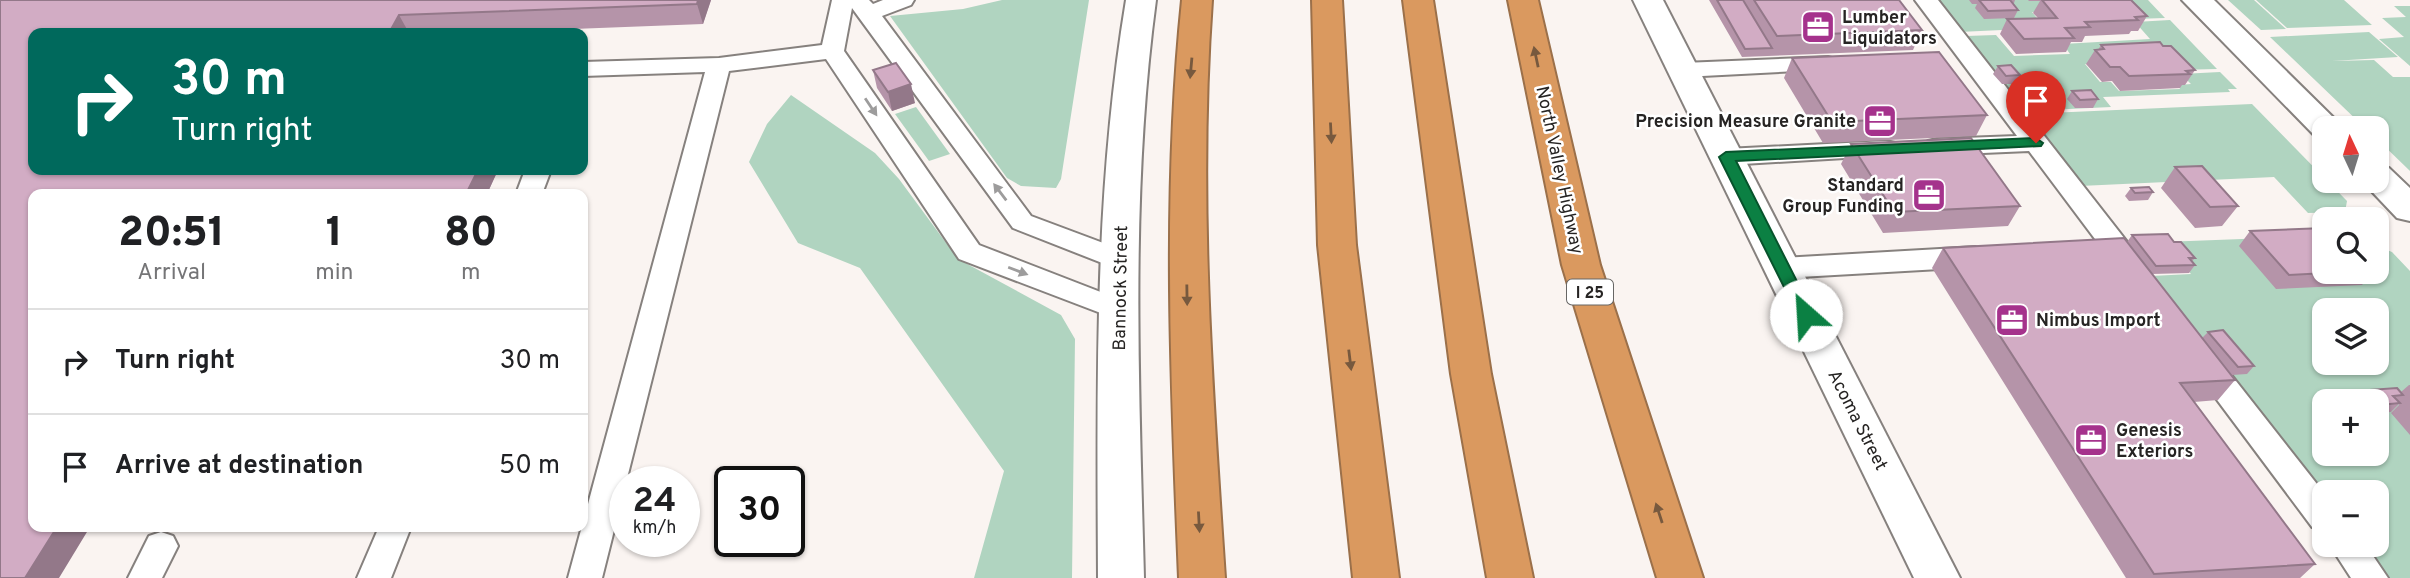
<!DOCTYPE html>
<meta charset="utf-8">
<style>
:root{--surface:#fff;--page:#f6f6f6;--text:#202124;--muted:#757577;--line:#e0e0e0}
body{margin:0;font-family:Overpass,sans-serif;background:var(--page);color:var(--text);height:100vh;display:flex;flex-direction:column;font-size:26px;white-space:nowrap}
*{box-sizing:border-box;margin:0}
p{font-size:23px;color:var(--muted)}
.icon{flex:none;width:38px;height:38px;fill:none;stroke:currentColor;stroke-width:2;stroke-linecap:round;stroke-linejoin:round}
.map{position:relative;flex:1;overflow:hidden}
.drawer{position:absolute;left:28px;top:189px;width:560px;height:343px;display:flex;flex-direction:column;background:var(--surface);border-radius:14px;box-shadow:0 2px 5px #0004}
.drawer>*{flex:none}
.hud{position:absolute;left:28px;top:28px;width:560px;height:147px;border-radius:14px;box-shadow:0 2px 5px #0004;background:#00695c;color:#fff;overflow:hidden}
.needle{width:46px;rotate:356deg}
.buttons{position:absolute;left:2312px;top:116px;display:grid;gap:14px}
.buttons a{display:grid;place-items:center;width:77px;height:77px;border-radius:14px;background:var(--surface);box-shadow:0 2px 5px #0004;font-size:35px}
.speed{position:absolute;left:609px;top:466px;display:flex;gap:14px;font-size:35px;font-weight:700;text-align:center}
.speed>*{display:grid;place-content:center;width:91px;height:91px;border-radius:50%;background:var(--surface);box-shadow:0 2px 5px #0004;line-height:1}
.speed small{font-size:18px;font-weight:400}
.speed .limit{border:4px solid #111;border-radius:10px;background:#fff;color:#111}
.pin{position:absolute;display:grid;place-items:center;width:60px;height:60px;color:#fff;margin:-72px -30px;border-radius:50% 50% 50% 0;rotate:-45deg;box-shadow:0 0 7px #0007}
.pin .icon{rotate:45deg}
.me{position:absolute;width:77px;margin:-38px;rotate:334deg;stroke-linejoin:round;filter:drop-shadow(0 0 5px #0008)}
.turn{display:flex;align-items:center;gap:24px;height:147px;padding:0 28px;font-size:32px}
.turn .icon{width:91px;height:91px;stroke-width:2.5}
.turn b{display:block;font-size:49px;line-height:60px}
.eta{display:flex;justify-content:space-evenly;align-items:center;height:119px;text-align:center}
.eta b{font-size:42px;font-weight:800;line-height:49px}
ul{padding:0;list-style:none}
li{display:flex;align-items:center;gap:21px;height:105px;padding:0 28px;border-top:2px solid var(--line)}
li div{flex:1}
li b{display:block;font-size:26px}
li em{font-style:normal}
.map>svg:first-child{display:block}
</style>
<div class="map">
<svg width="2410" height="578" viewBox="0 0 2410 578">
<rect width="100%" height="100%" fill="#faf4f1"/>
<path fill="#b0d4c0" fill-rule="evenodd" d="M 1002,0 L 1089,0 L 1061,179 L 1056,188 L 1021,186 L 1007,178 L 890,16 L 963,9 Z
M 1934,0 L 2148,0 L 2165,18 L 2133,19 L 2032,12 L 2045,28 L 1959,32 Z
M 2228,0 L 2254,0 L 2286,29 L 2261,30 Z
M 2256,0 L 2344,0 L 2372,25 L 2287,28 Z
M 2394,6 L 2410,6 L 2410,66 L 2379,39 L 2404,37 L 2382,18 L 2406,17 Z
M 2170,20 L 2217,69 L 2175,70 L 2085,64 L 2100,82 L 2111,82 L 2119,91 L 2180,89 L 2178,85 L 2191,84 L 2181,74 L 2220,72 L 2237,89 L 2228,89 L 2230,92 L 2103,97 L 2111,107 L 2025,111 L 1966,36 L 1996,35 L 2014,56 L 2070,54 L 2063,44 L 2150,39 L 2135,22 Z
M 2369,32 L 2398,57 L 2332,61 L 2374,60 L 2393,77 L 2410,77 L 2410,171 L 2377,139 L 2376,128 L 2365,128 L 2270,37 Z
M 791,95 L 875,153 L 899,179 L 958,259 L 1061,315 L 1075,339 L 1072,578 L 974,578 L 1004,471 L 860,268 L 798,243 L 749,162 L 767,124 Z
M 2252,104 L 2347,201 L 2345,212 L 2308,213 L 2274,177 L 2080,186 L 2024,114 Z
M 916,107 L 950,154 L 929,161 L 895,114 Z
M 2324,236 L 2324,271 L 2376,271 L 2377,246 L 2392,252 L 2410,271 L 2410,578 L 2384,578 L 2358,544 L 2376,544 L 2376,492 L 2324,492 L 2324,500 L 2151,276 L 2191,274 L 2163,242 ZM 2324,310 L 2376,310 L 2376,362 L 2324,362 ZM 2324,401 L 2376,401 L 2376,453 L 2324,453 Z"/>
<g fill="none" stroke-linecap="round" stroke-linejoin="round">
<g stroke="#86817e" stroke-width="4">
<path id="service" d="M 832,0 L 869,0 L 873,4 L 883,0 L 914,0 L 911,5 L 882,16 L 1031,216 L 1130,253 L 1134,260 L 1130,267 L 1120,270 L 1013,228 L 852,8 L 844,51 L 979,245 L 1129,303 L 1133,310 L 1129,317 L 1119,320 L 959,259 L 826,59 L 729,71 L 602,578 L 568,578 L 705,72 L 583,76 L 583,62 L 719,58 L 822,45 Z
M 1915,0 L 1938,0 L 2142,261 L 2146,268 L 2142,275 L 2132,278 L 2122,275 L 2029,151 L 1937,155 L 1928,153 L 1924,147 L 1928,141 L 1937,139 L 2017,136 Z
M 1828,57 L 1836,59 L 1840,64 L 1836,69 L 1683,77 L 1675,75 L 1671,70 L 1675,65 L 1683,63 Z
M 1886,141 L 1895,143 L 1899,149 L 1895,155 L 1726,165 L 1717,163 L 1713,157 L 1717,151 L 1726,149 Z
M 525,170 L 551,170 L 542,194 L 516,194 Z
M 1975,247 L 1985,250 L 1989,257 L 1985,264 L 1975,267 L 1782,278 L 1772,275 L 1768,268 L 1772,261 L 1782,258 Z
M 2204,350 L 2214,353 L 2324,493 L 2324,531 L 2312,527 L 2194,369 L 2189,361 L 2194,353 Z
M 379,527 L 411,527 L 391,578 L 357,578 Z
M 161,532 L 173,536 L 178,546 L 162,578 L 128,578 L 149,536 Z
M 2329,544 L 2365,544 L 2388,578 L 2351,578 Z"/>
</g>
<g stroke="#86817e" stroke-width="4">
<path id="minor" d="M 1633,0 L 1663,0 L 1960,578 L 1914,578 Z"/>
</g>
<g stroke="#86817e" stroke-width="4">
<path id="tertiary" d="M 1126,0 L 1156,0 C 1130,193 1139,384 1144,578 L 1098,578 C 1097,384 1094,192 1126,0 Z
M 2182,0 L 2214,0 L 2344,128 L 2324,128 L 2324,138 L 2315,136 Z
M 2376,164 L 2389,168 L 2410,188 L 2410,221 L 2397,218 L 2361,180 L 2376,180 Z"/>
</g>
<g stroke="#9b704a" stroke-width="4">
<path id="motorway" d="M 1182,0 L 1212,0 C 1198,193 1212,385 1225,578 L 1179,578 C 1171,385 1162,193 1182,0 Z
M 1312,0 L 1342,0 L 1356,245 L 1399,578 L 1353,578 L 1318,245 Z
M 1403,0 L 1433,0 L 1491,374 L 1533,578 L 1487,578 L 1451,374 Z
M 1508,0 L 1538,0 L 1600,265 L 1703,578 L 1657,578 L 1562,265 Z"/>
</g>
<use href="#service" fill="#fff" fill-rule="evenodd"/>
<use href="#minor" fill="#fff" fill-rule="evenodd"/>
<use href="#tertiary" fill="#fff" fill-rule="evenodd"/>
<use href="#motorway" fill="#da995f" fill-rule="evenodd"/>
</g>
<path fill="#b594a9" d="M 0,0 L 711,0 L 703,24 L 466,33 L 33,33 L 33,170 L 498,170 L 487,194 L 33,194 Z
M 1709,0 L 1899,0 L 1922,30 L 1913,50 L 1742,57 Z
M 1969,0 L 2015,0 L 2014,3 L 2012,3 L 2018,10 L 2014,18 L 1984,19 L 1975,8 L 1977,4 L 1972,4 Z
M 2028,0 L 2131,0 L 2147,16 L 2138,31 L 2131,31 L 2129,34 L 2085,36 L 2082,42 L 2071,42 L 2066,52 L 2016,54 L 2000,34 L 2007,19 L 2038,18 L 2033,13 L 2040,1 L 2029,1 Z
M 2101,45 L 2163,46 L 2195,70 L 2185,85 L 2182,85 L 2180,88 L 2120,91 L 2112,81 L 2102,82 L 2086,64 L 2095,50 L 2098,50 Z
M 1792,58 L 1987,115 L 1976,136 L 1823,143 L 1784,78 Z
M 1998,66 L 2020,75 L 2016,84 L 2002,84 L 1993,74 Z
M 873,70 L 915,103 L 892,111 L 877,88 Z
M 2072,91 L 2098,99 L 2093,108 L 2075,108 L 2067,99 Z
M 1851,144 L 2020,206 L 2008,226 L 1883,233 L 1841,164 Z
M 2175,167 L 2238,206 L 2222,226 L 2195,228 L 2161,188 Z
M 2131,188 L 2153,192 L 2148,200 L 2129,201 L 2125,196 Z
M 2250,231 L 2374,271 L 2362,285 L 2276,289 L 2239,246 Z
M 2132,235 L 2174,242 L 2195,258 L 2192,261 L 2195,265 L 2189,273 L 2152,274 L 2202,338 L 2208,332 L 2254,366 L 2247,374 L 2232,375 L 2235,380 L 2218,400 L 2194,402 L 2315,564 L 2300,578 L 2126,578 L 1932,268 L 1943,248 L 2127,242 Z
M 2409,385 L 2410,385 L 2410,435 L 2391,413 L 2399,405 L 2399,404 L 2391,412 L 2376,413 L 2376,401 L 2334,401 L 2332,399 L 2340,391 L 2365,392 L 2368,390 L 2401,392 Z"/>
<path fill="#937889" d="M 698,0 L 711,0 L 703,24 L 697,4 Z
M 399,15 L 409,33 L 389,33 Z
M 911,84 L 915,103 L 892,111 L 888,92 Z
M 478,170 L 498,170 L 487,194 L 466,194 Z
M 57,527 L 90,527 L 59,578 L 25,578 Z"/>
<path fill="#d2acc4" stroke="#937889" stroke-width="2" d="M 0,0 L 698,0 L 697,4 L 399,15 L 389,33 L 33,33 L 33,170 L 478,170 L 466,194 L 33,194 L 33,527 L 57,527 L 25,578 L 0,578 Z
M 1717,0 L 1743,0 L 1772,48 L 1745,49 Z
M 1754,0 L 1899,0 L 1922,30 L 1777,36 Z
M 1979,0 L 2010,0 L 2018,10 L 1988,11 Z
M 2042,0 L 2131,0 L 2147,16 L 2135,17 L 2138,20 L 2085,22 L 2090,27 L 2065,28 L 2074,38 L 2024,39 L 2007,19 L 2057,18 Z
M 2160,42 L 2163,46 L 2171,46 L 2195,70 L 2186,71 L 2190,74 L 2129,76 L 2120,67 L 2110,67 L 2095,50 L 2104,49 L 2101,45 Z
M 1939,52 L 1987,115 L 1832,122 L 1792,58 Z
M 896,63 L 911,84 L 888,92 L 873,70 Z
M 2011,65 L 2020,75 L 2006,76 L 1998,66 Z
M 2091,90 L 2098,99 L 2080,100 L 2072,91 Z
M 1971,138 L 2020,206 L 1894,212 L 1851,144 Z
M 2202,166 L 2238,206 L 2210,207 L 2175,167 Z
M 2149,187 L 2153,192 L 2135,193 L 2131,188 Z
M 2324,228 L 2324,271 L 2364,271 L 2289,275 L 2250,231 Z
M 2168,234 L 2174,242 L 2181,242 L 2195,258 L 2189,258 L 2195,265 L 2156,266 L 2132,235 Z
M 2124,238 L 2235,380 L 2180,383 L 2315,564 L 2154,574 L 1943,248 Z
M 2223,330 L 2254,366 L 2238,367 L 2208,332 Z
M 2397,388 L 2403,395 L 2393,396 L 2400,403 L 2380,405 L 2368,390 Z
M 2364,390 L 2373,401 L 2348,401 L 2340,391 Z"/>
<defs><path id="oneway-solid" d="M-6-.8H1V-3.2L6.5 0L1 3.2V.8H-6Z" transform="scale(1.75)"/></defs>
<g fill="#77593e">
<use href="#oneway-solid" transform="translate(1536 57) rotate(-102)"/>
<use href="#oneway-solid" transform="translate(1191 68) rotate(95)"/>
<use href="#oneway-solid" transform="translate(1331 133) rotate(87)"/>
<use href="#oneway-solid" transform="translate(1187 295) rotate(89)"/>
<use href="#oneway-solid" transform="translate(1350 360) rotate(83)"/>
<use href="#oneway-solid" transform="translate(1659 513) rotate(-108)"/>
<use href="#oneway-solid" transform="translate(1199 522) rotate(87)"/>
</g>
<g fill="#9d9c9c">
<use href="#oneway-solid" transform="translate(871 107) rotate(56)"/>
<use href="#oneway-solid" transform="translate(1000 192) rotate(-127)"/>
<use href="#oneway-solid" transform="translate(1018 271) rotate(21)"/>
</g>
<path fill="#0b8043" stroke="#07532c" stroke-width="2" d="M 2036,138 L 2043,143 L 2041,146 L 1736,161 L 1814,315 L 1806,321 L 1798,315 L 1719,157 L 1726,152 Z"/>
<defs>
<g id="office-square" transform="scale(1.75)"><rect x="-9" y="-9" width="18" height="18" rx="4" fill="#a5328c" stroke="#fff"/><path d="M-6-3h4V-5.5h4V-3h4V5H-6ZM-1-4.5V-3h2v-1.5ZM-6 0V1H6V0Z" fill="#fff"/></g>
</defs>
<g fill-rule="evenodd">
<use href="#office-square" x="1818" y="27"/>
<use href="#office-square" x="1880" y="121"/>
<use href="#office-square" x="1929" y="195"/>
<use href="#office-square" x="2012" y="320"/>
<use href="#office-square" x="2091" y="440"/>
</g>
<g text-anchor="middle" stroke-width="5" stroke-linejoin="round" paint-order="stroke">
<rect fill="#fff" stroke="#676665" stroke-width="2" x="1567" y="279.5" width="46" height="25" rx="5"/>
<g font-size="16" font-weight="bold" fill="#262423">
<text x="1590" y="298">I 25</text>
</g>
<g font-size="18" font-weight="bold" fill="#262423" stroke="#fff" text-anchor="start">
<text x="1842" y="23">Lumber<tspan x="1842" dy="21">Liquidators</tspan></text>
<text x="1856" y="127" text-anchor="end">Precision Measure Granite</text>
<text x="1904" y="191" text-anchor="end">Standard<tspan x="1904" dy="21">Group Funding</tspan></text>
<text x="2036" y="326">Nimbus Import</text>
<text x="2116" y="436">Genesis<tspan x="2116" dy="21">Exteriors</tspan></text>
</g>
<g font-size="18" fill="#262423" stroke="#fff">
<text transform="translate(1560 170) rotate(78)" y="6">North Valley Highway</text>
<text transform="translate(1120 288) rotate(-89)" y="6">Bannock Street</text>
<text transform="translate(1858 420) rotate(63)" y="6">Acoma Street</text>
</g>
</g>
</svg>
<div class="buttons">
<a><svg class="needle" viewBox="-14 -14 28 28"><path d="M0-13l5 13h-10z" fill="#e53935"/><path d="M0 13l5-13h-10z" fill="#757577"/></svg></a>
<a><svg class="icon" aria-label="search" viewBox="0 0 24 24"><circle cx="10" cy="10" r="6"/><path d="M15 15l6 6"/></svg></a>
<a><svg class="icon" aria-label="layers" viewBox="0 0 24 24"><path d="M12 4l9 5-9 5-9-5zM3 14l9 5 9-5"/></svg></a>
<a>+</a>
<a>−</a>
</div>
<div class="speed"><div>24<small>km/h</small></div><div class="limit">30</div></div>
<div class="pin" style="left:2036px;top:143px;background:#d93025"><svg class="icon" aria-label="arrive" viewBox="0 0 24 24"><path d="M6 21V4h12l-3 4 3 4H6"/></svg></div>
<svg class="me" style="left:1806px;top:315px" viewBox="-20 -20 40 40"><circle r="19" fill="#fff"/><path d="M0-13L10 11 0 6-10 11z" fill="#0b8043"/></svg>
<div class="hud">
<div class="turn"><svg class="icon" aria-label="right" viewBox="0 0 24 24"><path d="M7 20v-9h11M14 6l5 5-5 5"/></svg><div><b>30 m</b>Turn right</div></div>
</div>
<section class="drawer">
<div class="eta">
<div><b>20:51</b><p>Arrival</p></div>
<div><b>1</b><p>min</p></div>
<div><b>80</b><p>m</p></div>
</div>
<ul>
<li><svg class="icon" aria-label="right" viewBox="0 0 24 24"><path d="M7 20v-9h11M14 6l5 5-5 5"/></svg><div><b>Turn right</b></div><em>30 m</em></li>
<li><svg class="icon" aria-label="arrive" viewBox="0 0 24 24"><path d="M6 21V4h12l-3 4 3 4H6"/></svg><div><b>Arrive at destination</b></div><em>50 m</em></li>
</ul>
</section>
</div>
